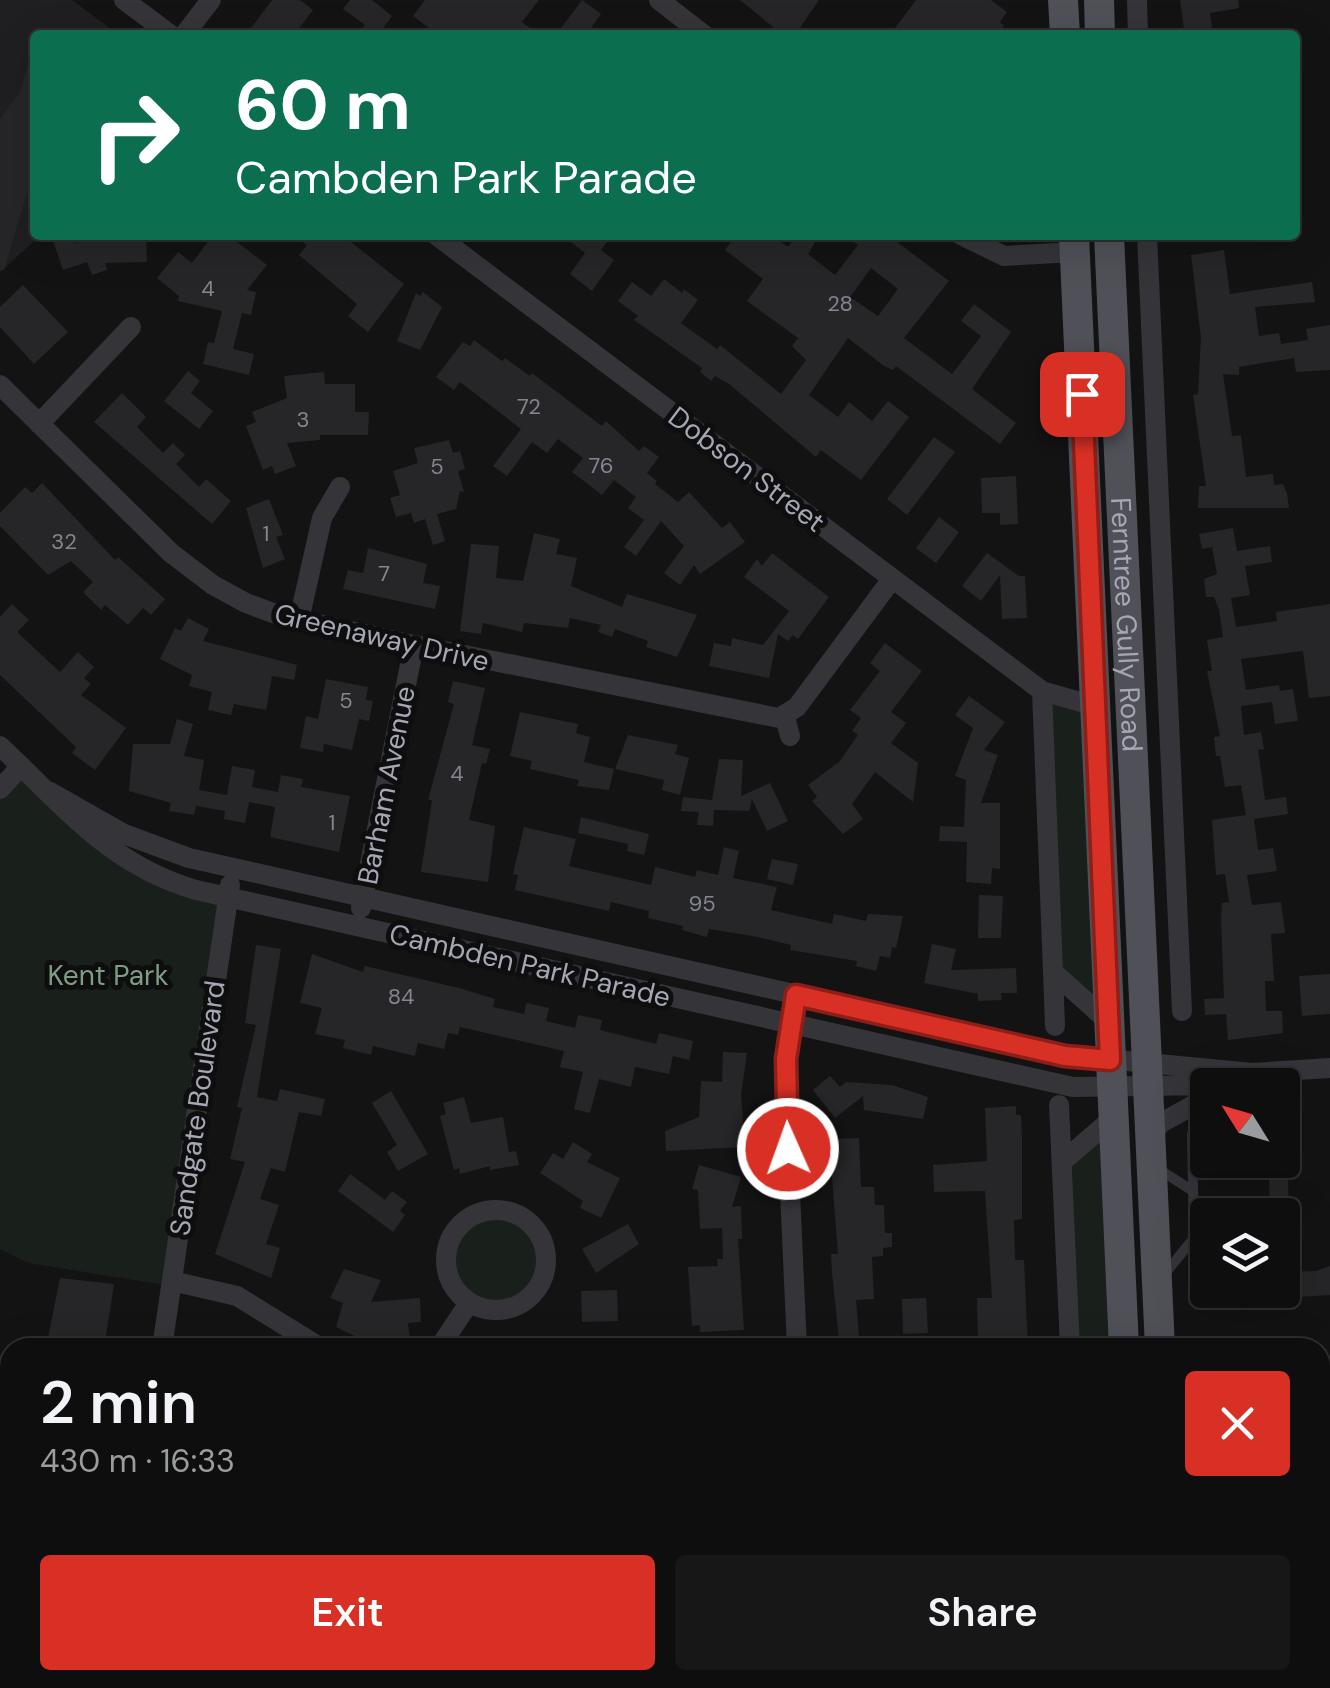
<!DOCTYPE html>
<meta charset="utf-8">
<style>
:root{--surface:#0e0e0f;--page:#171718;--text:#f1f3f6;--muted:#9b9c9e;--line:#2e2e2f;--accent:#d93025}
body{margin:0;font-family:"DM Sans",sans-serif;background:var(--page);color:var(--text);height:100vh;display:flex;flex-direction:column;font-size:38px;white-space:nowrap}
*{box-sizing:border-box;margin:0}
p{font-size:32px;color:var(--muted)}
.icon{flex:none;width:55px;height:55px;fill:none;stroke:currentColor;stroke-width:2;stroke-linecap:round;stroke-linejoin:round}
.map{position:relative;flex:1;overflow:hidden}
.side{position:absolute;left:0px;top:1338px;width:1330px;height:352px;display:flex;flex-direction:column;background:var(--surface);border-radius:30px 30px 0 0;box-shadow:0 10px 40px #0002,0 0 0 2px var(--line)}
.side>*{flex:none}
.guide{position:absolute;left:30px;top:30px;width:1270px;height:210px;border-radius:10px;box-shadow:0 10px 40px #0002,0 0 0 2px var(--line);background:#0b6e4f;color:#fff;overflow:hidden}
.needle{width:65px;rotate:307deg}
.buttons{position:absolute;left:1190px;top:1068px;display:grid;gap:20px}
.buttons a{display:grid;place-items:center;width:110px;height:110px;border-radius:10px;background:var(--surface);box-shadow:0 10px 40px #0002,0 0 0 2px var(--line);font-size:50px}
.pin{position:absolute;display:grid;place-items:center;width:85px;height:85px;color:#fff;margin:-42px;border-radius:20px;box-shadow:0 5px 15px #0006}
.me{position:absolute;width:110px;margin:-55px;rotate:358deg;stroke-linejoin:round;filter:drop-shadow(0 0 8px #0008)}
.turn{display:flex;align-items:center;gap:35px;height:210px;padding:0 40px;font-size:45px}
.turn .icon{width:130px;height:130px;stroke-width:2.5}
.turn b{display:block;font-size:70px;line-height:85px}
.round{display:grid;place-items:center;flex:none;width:105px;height:105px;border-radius:10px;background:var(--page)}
.overview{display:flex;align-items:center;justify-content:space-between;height:170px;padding:0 40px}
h1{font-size:60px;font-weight:600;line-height:75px}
.cta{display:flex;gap:20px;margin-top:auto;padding:20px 40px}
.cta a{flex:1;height:115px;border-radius:10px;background:var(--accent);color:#fff;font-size:40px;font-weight:600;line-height:115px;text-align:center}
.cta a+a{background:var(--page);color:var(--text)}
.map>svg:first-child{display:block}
</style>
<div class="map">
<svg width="1330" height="1688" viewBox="0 0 1330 1688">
<rect width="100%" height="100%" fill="#131314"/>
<path fill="#1f1f21" d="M 0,0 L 72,0 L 119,35 L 35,35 L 35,235 L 41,235 L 0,272 Z"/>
<path fill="#191f1b" d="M 1042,691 L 1095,706 L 1110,1023 L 1053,972 Z
M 21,766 L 92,836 L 228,897 L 171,1286 L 28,1263 L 0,1249 L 0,789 Z
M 1113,1118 L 1124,1347 L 1071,1347 L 1062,1162 Z
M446 1260a50 50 0 1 1 100 0a50 50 0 1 1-100 0Z"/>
<path fill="#262628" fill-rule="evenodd" d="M 272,0 L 300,0 L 313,10 L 294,35 L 246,35 Z
M 350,0 L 372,0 L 392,16 L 378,35 L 358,35 L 365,25 L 343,9 Z
M 425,0 L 539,0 L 522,22 L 539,35 L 472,35 L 464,30 L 460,35 L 437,34 L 413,16 Z
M 582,0 L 601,14 L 586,35 L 556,35 Z
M 740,0 L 819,0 L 795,35 L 783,35 Z
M 916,0 L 991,0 L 1007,12 L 1000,22 L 1004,26 L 998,35 L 904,35 L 895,28 Z
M 1180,0 L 1238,0 L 1239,8 L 1210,13 L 1213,35 L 1185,35 Z
M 31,55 L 35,56 L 35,196 L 27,193 L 4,270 L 0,270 L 0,119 L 20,92 Z
M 51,235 L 72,235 L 74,243 L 96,235 L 146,235 L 147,262 L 105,263 L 107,270 L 92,275 L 87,262 L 63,270 Z
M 213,235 L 228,235 L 267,265 L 247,290 L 256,292 L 251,315 L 242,313 L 233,349 L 254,354 L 249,375 L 203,364 L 208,342 L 214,343 L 222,311 L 178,301 L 179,296 L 157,278 L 178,252 L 192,263 Z
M 293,235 L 342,235 L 404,284 L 368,332 L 348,316 L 357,304 L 299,255 L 307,245 Z
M 562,235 L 612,235 L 601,250 L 614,260 L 592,291 L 570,274 L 585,253 Z
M 736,235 L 771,235 L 788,247 L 797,235 L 819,235 L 808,254 L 835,275 L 858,245 L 844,235 L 902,235 L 897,242 L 949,281 L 904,338 L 952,374 L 981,336 L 961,321 L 974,304 L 1011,332 L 972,389 L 1016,423 L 1000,444 L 896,366 L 893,370 L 884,366 L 848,338 L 809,395 L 838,417 L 849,402 L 872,421 L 888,401 L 909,417 L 861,480 L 821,450 L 816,457 L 729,384 L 715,376 L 711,381 L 700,372 L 702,368 L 634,320 L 638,316 L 618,301 L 632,282 L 651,296 L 664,279 L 682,293 L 684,289 L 698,300 L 681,323 L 717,349 L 720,345 L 781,394 L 806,360 L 792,346 L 798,338 L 747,301 L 763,279 L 725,250 ZM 871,268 L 898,289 L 878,316 L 850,297 Z
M 1224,250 L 1230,294 L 1312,282 L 1315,302 L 1255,307 L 1259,336 L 1279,333 L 1281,344 L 1308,340 L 1306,329 L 1330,325 L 1330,370 L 1296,372 L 1294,358 L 1239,367 L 1239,375 L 1223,374 L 1232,436 L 1241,435 L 1246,477 L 1273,474 L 1274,485 L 1283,484 L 1287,493 L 1289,508 L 1198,508 L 1199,486 L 1206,486 L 1193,395 L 1198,394 L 1201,338 L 1191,255 Z
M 23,285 L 68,332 L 34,364 L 0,327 L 0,307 Z
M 423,292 L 442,307 L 420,350 L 397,341 L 416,293 L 420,296 Z
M 474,340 L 502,361 L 505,358 L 530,376 L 532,373 L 602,426 L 606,421 L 639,451 L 644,446 L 659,457 L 647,473 L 657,481 L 655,484 L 678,502 L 689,492 L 722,528 L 730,522 L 745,542 L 700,574 L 694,565 L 680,585 L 664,573 L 684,546 L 661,521 L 636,556 L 624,547 L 644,520 L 628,508 L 636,497 L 614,480 L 602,495 L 572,472 L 583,458 L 558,439 L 547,453 L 532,442 L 507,476 L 493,466 L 521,429 L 460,382 L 454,390 L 436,377 L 463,342 L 470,346 Z
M 188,371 L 200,381 L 191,393 L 213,411 L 199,429 L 164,401 Z
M 324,372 L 325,384 L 355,384 L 355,412 L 369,412 L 368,435 L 320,435 L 320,440 L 287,443 L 296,466 L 275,474 L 272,466 L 263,470 L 246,426 L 256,422 L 252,412 L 287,398 L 284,376 Z
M 122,393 L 146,417 L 137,427 L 163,453 L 173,443 L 185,455 L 176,464 L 199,487 L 206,479 L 231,501 L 212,524 L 94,422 Z
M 934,437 L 955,452 L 907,515 L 887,499 Z
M 449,440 L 453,453 L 460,451 L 465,469 L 458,471 L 464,492 L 460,491 L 456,509 L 437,514 L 445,541 L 433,545 L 425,519 L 414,523 L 411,513 L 396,517 L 390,498 L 400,495 L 393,471 L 418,463 L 414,448 Z
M 1016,476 L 1018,524 L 1000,525 L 1000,513 L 982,513 L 981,478 Z
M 42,483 L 115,560 L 118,557 L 165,599 L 151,615 L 143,608 L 128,625 L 105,605 L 101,610 L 83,592 L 93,582 L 71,561 L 48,575 L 0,526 L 0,513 L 25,487 L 32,493 Z
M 269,499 L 283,535 L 276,537 L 285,559 L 263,568 L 246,508 Z
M 939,517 L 959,532 L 936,563 L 916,548 Z
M 1233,528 L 1237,551 L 1270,546 L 1272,562 L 1245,566 L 1250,595 L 1231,598 L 1236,627 L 1277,621 L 1276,612 L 1330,604 L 1330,696 L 1309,698 L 1303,651 L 1241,659 L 1246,690 L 1279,685 L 1280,691 L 1293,689 L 1298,721 L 1275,724 L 1272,702 L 1241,706 L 1244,735 L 1261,732 L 1264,749 L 1258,750 L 1265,800 L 1286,797 L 1288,814 L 1254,819 L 1258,850 L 1273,848 L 1277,871 L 1247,875 L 1252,905 L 1281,902 L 1285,933 L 1271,934 L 1274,981 L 1265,981 L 1266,1011 L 1282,1011 L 1283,1033 L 1228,1040 L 1226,1014 L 1205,1015 L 1204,999 L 1224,998 L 1221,919 L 1222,903 L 1229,902 L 1225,874 L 1216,875 L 1212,820 L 1246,815 L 1241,785 L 1225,787 L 1220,756 L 1216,756 L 1214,737 L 1220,736 L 1207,671 L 1212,671 L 1207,640 L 1223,637 L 1219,610 L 1214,597 L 1206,597 L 1204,579 L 1217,574 L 1212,547 L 1202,549 L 1199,534 Z
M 534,533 L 560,539 L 556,554 L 577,558 L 571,586 L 622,607 L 627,594 L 697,615 L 677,657 L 646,647 L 648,641 L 615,629 L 612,637 L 598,632 L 601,625 L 570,618 L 568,628 L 524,623 L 522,632 L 483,623 L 481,634 L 460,631 L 471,544 L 499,546 L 496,578 L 523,581 Z
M 368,548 L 427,564 L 423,583 L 440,586 L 435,609 L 343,589 L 348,570 L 363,573 Z
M 772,553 L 829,597 L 798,639 L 793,635 L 788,641 L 778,634 L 769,678 L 709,666 L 714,643 L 731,646 L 732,638 L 763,645 L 789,611 L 744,577 L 757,559 L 762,566 Z
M 987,553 L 1019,576 L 1025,576 L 1027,618 L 1002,619 L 1000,575 L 981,601 L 962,586 Z
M 12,604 L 29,620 L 17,632 L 60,672 L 78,652 L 94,667 L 84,678 L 91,684 L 81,695 L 126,728 L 95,770 L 72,753 L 76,747 L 0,675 L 0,617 Z
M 188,618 L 209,629 L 203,641 L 297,665 L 294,680 L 272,676 L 266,710 L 234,704 L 231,715 L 208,710 L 212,692 L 189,686 L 192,675 L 160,659 L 175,628 L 181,631 Z
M 885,643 L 922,671 L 891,712 L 906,723 L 891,743 L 918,763 L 913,802 L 875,772 L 852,804 L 863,819 L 843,834 L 812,801 L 817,797 L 808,785 L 839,762 L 858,735 L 852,731 L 861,718 L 850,710 L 880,671 L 870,663 Z
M 326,679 L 368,687 L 366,700 L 373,701 L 369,721 L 359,719 L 352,750 L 324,744 L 323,752 L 300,748 L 306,716 L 318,719 Z
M 453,681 L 485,688 L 472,745 L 490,749 L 486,764 L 482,763 L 469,820 L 495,826 L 488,882 L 421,872 L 432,800 L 428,800 L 454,704 L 448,702 Z
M 969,696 L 1005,722 L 984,750 L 998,755 L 981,803 L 1000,803 L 1000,869 L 992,868 L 991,884 L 966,882 L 967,842 L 939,841 L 940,826 L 964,827 L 966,780 L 955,776 L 973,728 L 955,715 Z
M 520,712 L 578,724 L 576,733 L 590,737 L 584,762 L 614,769 L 609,790 L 577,786 L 579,780 L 530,769 L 532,761 L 510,756 Z
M 177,719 L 193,724 L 184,756 L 204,760 L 199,790 L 227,795 L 232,766 L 255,770 L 252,787 L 278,792 L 281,775 L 303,779 L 301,787 L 350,796 L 339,852 L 270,837 L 275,807 L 249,802 L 245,823 L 224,819 L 225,811 L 196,806 L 194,815 L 169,811 L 171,803 L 129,791 L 133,744 L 170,744 Z
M 628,735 L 678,745 L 675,754 L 689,758 L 680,795 L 662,790 L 664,780 L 615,769 Z
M 719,759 L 743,760 L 741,796 L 770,783 L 788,821 L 767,831 L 752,799 L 749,811 L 714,810 L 713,826 L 697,825 L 699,812 L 681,811 L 683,797 L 712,800 Z
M 581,817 L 649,834 L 644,855 L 627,851 L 628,844 L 578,833 Z
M 524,827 L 576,839 L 569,866 L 651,885 L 655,867 L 695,877 L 697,870 L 718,875 L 724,847 L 739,851 L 733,878 L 777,887 L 771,910 L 832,924 L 834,914 L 866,921 L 868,914 L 903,916 L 896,948 L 892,947 L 890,958 L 880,956 L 876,971 L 856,966 L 857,961 L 790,950 L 791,945 L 758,937 L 709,929 L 707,937 L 682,930 L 683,926 L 648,918 L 649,911 L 611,902 L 609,911 L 515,890 L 518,875 L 513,874 Z
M 772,859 L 798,864 L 793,885 L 767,879 Z
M 979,895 L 1003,896 L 1001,938 L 978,938 Z
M 932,944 L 956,949 L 951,970 L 1016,968 L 1017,993 L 1001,993 L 1002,1000 L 978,1001 L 978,994 L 924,983 Z
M 256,945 L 281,949 L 257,1097 L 277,1101 L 280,1089 L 325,1099 L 321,1116 L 299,1112 L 285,1172 L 271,1168 L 260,1199 L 279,1205 L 266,1244 L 280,1248 L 271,1278 L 215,1254 L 245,1162 L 230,1159 L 242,1108 L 237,1107 L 256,1025 L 245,1023 Z
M 312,954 L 363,972 L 365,966 L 459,988 L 495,999 L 493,1007 L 524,1014 L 526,1003 L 549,1008 L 546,1021 L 575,1028 L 578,1015 L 602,1020 L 600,1030 L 656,1044 L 659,1033 L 693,1041 L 689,1060 L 673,1056 L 669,1074 L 635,1067 L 631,1087 L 599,1079 L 590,1113 L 574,1109 L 583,1072 L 560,1067 L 564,1051 L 460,1027 L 458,1035 L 448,1033 L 444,1049 L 418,1043 L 415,1056 L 373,1046 L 371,1055 L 343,1048 L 345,1040 L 315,1034 L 322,1008 L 300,1003 Z
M 1330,974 L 1330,1014 L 1302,1016 L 1299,976 Z
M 723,1052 L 747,1053 L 741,1095 L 745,1147 L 666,1151 L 665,1131 L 699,1117 L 701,1081 L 722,1082 Z
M 830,1076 L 840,1087 L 846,1082 L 892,1085 L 928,1097 L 923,1119 L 864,1110 L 863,1096 L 835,1118 L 813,1090 Z
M 391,1091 L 428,1154 L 398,1171 L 387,1152 L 397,1145 L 372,1103 Z
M 464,1097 L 471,1123 L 503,1117 L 509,1152 L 516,1151 L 519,1165 L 490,1170 L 490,1166 L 460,1174 L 459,1168 L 454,1170 L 440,1116 L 446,1114 L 443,1103 Z
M 1016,1106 L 1016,1115 L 1021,1115 L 1022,1138 L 1022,1219 L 1014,1220 L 1015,1260 L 1024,1260 L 1028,1348 L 978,1348 L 977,1298 L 992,1298 L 985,1191 L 934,1192 L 933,1165 L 987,1161 L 985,1108 Z
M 859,1138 L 861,1187 L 874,1187 L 875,1205 L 884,1205 L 885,1233 L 892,1233 L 892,1247 L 883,1248 L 883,1256 L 872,1257 L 874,1299 L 856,1300 L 860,1348 L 840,1348 L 832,1272 L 831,1254 L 838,1254 L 831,1164 L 837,1164 L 836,1139 Z
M 573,1142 L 592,1154 L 587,1162 L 620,1178 L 601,1218 L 580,1208 L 583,1201 L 540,1173 L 553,1153 L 563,1159 Z
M 1255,1160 L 1296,1160 L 1296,1177 L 1288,1177 L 1289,1215 L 1270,1215 L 1269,1178 L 1255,1179 Z
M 699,1165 L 741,1177 L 732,1207 L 741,1206 L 742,1239 L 738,1239 L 744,1330 L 700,1332 L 700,1325 L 692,1326 L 688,1267 L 718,1266 L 717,1259 L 723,1259 L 722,1228 L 700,1229 L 698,1190 L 692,1189 Z
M 350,1174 L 385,1200 L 392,1191 L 407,1202 L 400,1211 L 405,1215 L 393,1232 L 338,1191 Z
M 628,1224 L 639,1244 L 596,1273 L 582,1249 Z
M 1330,1266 L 1330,1295 L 1282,1298 L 1282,1272 L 1316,1271 Z
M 344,1269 L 381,1280 L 371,1302 L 420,1298 L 421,1322 L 408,1323 L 410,1340 L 377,1342 L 375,1346 L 336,1327 L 343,1303 L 330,1298 Z
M 60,1278 L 114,1284 L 104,1348 L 46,1348 Z
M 617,1290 L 618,1321 L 582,1322 L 581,1291 Z
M 926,1298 L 928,1333 L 903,1334 L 902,1299 Z"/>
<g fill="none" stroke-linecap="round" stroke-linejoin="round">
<path stroke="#343439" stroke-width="10" d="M 1157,1168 L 1193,1191
M 1163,1276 L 1194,1238 L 1192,1134
M 1217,1680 L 1217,1688"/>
<path stroke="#343439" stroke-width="20" d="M 124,0 L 171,35
M 659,0 L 704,35
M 1137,0 L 1138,35
M 184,35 L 211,0
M 436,235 L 1042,691 L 1095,706
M 961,235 L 1004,256 L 1075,252
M 1147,235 L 1182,1011
M 0,385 L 171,553 L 213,585 L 246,603 L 281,616 L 414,645 L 779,718 L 797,707 L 892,579
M 39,424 L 131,327
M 299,620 L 322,518 L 340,487
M 1042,691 L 1053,972 L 1110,1023
M 785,717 L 790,736
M 0,746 C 64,806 108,864 196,890 L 1073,1087 L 1208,1085
M 0,789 L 21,766
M 50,792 L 124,834 L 189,858 L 1065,1055 L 1252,1073 L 1330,1068
M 361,908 L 414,645
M 1053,972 L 1055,1026
M 796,995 L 785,1080 L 797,1348
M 1059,1105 L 1070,1348
M 1151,1135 L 1161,1123 L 1208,1097
M 1062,1162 L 1113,1118
M446 1260a50 50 0 1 1 100 0a50 50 0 1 1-100 0Z
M 172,1281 L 237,1296 L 321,1348
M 162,1348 L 230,885
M 439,1348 L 469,1303
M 0,1610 L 10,1613
M 1085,1680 L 1086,1688
M 112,1688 L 113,1680
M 774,1688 L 778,1680"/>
<g stroke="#505158" stroke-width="30">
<path d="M 1063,0 L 1065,35"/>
<path d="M 1099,0 L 1100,35"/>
<path d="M 1074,235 L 1124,1348"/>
<path id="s1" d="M 1109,235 L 1160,1348"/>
<path d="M 1139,1680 L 1139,1688"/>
<path d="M 1175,1680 L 1176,1688"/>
</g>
</g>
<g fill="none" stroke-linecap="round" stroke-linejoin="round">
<g stroke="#8d1f18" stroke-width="25">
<path id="route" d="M 788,1149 L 786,1059 L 796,995 L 1065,1056 L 1110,1060 L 1082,394"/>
</g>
<use href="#route" stroke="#d93025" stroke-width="18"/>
</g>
<g text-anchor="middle" stroke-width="10" stroke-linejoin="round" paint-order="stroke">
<g font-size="22" fill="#848690">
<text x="208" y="296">4</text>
<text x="840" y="311">28</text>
<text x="529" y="414">72</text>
<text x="303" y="427">3</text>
<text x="601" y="473">76</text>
<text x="437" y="474">5</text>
<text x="266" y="541">1</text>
<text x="64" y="549">32</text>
<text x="384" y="581">7</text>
<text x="346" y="708">5</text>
<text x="457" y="781">4</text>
<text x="332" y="830">1</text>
<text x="702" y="911">95</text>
<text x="401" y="1004">84</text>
</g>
<g font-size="28" fill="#a5a7b4" stroke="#0e0e0f">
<text transform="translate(747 469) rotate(37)" y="10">Dobson Street</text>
<text dy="10" stroke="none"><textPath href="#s1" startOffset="390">Ferntree Gully Road</textPath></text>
<text transform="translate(382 637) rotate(13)" y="10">Greenaway Drive</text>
<text transform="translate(386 785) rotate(-79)" y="10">Barham Avenue</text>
<text transform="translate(530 965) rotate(13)" y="10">Cambden Park Parade</text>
<text transform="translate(197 1108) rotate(-82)" y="10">Sandgate Boulevard</text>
</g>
<g font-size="28" fill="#7e9d85" stroke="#0e0e0f">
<text x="108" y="985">Kent Park</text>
</g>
</g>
</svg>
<div class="buttons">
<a><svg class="needle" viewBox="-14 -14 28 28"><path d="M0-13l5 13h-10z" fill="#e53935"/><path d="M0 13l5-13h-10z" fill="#9b9c9e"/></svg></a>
<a><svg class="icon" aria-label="layers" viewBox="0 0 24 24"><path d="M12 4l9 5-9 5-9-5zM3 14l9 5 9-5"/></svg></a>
</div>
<div class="pin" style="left:1082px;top:394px;background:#d93025"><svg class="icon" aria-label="arrive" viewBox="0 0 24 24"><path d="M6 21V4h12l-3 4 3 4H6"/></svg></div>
<svg class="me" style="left:788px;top:1149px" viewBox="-20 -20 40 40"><circle r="17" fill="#d93025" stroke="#fff" stroke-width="3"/><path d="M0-11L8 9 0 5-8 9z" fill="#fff"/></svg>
<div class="guide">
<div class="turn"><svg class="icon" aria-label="right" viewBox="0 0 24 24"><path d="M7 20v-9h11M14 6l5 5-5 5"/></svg><div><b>60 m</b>Cambden Park Parade</div></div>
</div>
<section class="side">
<div class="overview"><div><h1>2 min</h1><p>430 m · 16:33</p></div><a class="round" style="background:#d93025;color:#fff"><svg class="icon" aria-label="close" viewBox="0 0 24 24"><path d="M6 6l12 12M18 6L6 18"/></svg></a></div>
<div class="cta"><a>Exit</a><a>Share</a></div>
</section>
</div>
